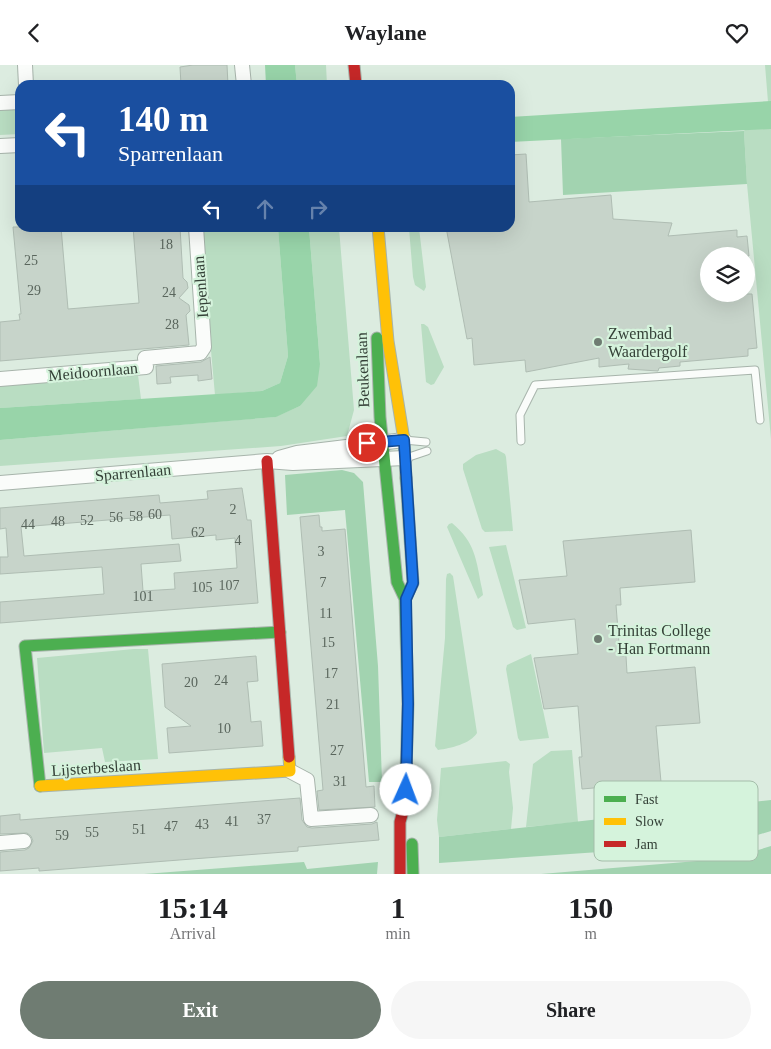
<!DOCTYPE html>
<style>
:root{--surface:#fff;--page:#f6f6f6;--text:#202124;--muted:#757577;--accent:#6f7c72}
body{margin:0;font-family:"Times New Roman",serif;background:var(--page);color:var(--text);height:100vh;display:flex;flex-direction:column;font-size:19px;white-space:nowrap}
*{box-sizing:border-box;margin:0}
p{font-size:16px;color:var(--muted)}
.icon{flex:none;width:28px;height:28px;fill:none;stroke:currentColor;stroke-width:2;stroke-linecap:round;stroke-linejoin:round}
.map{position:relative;height:809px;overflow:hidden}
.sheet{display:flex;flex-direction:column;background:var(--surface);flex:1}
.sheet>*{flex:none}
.banner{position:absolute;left:15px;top:15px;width:500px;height:152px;border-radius:15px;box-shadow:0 5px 20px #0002;background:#1a4fa0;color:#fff;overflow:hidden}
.fabs{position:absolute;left:700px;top:182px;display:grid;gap:10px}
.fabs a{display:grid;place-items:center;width:55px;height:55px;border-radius:50%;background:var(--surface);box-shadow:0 5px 20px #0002;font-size:25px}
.pin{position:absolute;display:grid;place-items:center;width:42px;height:42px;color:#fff;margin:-21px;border:2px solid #fff;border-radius:50%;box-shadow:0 1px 5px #0007}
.me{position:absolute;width:55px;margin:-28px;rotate:2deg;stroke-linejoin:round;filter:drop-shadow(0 0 4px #0008)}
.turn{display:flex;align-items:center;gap:18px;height:105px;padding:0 20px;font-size:22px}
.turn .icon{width:65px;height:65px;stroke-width:2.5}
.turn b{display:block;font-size:35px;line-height:42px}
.lanes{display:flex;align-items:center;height:48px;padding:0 20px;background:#0003;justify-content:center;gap:25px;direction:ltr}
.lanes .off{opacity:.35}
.eta{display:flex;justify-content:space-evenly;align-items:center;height:85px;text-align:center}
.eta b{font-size:30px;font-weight:600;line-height:35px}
.button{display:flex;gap:10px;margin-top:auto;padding:10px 20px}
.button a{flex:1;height:58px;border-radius:30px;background:var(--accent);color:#fff;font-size:20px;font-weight:600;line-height:58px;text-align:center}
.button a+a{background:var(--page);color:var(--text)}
header{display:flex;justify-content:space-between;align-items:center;height:65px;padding:0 20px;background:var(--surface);font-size:22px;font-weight:600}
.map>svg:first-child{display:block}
</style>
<header><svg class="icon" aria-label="back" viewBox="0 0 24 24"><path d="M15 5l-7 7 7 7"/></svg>Waylane<svg class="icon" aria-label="heart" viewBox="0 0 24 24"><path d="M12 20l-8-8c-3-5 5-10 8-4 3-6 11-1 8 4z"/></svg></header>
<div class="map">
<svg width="771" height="809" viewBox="0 0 771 809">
<rect width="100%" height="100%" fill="#dcece0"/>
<path fill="#b9ddc2" d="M 295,0 L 326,0 L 327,20 L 297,20 Z
M 765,0 L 771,0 L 771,374 L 747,119 L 744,66 L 768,37 Z
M 20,42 L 20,69 L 0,70 L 0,43 Z
M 200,163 L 278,163 L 288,291 L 280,318 L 262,326 L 215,330 Z
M 309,163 L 339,163 L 354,345 L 347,371 L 281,381 L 0,401 L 0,375 L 275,352 L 300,341 L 320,299 Z
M 409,163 L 419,163 L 426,222 L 424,226 L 415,220 L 413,212 Z
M 421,259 L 424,259 L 428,262 L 444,302 L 434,319 L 431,320 L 426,317 Z
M 137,302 L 141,334 L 0,343 L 0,313 Z
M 496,384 L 505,389 L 506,392 L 513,466 L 485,467 L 482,464 L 463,404 L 463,399 L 476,390 Z
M 452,458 C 476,478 476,495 482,524 L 483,530 L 478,534 L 447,462 L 449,459 Z
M 506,480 L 526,563 L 517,565 L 513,562 L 489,482 Z
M 450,508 L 453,511 L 477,668 C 470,679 451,683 438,685 L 435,681 L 445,573 L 446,514 L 447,509 Z
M 134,584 L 148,584 L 158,694 L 105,697 L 102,683 L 44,688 L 37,593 Z
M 531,589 L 549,673 L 520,676 L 518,673 L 506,604 L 507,600 Z
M 572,685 L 578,757 L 526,762 L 533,699 L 551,686 Z
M 506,696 L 510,699 L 509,707 L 513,743 L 511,764 L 439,772 L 437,755 L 441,703 Z"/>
<path fill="#a2d3b0" d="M 744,66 L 747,119 L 563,130 L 561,74 Z
M 342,405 L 354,408 L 363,417 L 378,601 L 382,717 L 369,717 L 345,445 L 287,450 L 285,410 Z
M 771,735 L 771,766 L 731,778 L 439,798 L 439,772 Z
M 771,781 L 771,809 L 541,809 L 733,793 Z
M 304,797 L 307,804 L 378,797 L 377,809 L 144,809 Z"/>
<path fill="#98d4a9" d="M 265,0 L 295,0 L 297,20 L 266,20 Z
M 771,36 L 771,64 L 510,77 L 510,52 Z
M 278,163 L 309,163 L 320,299 L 317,321 L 300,341 L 276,352 L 0,375 L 0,343 L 262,326 L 280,318 L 288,291 Z"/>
<path fill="#c7d4ca" stroke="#afbdb3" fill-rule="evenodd" d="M 193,0 L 227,0 L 228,20 L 181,20 L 180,2 Z
M 526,89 L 529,137 L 611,130 L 613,154 L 672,158 L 668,171 L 737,165 L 737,172 L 747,171 L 749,191 L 709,191 L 709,229 L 752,229 L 757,283 L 748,284 L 748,291 L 680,297 L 680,301 L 659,303 L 658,306 L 628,304 L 629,299 L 599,302 L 599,293 L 526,307 L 525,295 L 474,300 L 472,273 L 467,274 L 446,162 L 510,162 L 510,90 Z
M 13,162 L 61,162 L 68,244 L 139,238 L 133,162 L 180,162 L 183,213 L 187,217 L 188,223 L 179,233 L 189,240 L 190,246 L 186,250 L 189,280 L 0,296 L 0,257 L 20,255 L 19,249 L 21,249 Z
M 210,292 L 212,314 L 198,316 L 198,310 L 170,312 L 171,318 L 157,319 L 156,301 L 201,297 Z
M 242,423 L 247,455 L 251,455 L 258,538 L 0,558 L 0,537 L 104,529 L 102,502 L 0,509 L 0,492 L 8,492 L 6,463 L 0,464 L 0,443 L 159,430 L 160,438 L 208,434 L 207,426 ZM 170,450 L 172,474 L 216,470 L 216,475 L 235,473 L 237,503 L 174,508 L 175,524 L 143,526 L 141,499 L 181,496 L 179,479 L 24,491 L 21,462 Z
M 319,450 L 320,462 L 322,462 L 322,466 L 345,464 L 366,722 L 374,721 L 375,742 L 319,745 L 317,726 L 323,725 L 300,452 Z
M 691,465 L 695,517 L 620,523 L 621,540 L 616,540 L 620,591 L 626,591 L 627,608 L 695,602 L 700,658 L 656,661 L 661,717 L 582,724 L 579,692 L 582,692 L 578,641 L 544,644 L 534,593 L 578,589 L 575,554 L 528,559 L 519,515 L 567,511 L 563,476 Z
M 256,591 L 258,616 L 247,617 L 248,625 L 251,657 L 261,656 L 263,681 L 169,688 L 167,663 L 191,661 L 165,642 L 162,599 Z
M 300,733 L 302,755 L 307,762 L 312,763 L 372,759 L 377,757 L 379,775 L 298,782 L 298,786 L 192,794 L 39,806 L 39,803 L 0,806 L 0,787 L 25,785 L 29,783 L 33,776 L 31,771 L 27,768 L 0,769 L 0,751 L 20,749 L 20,755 Z"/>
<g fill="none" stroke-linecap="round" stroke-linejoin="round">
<g stroke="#a7b4ab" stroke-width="9">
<path id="lane" d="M 404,375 L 426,377
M 521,376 L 520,350 L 535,320 L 755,305 L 760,355
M 406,393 L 427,386"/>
</g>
<g stroke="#a7b4ab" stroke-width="16">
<path id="street" d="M 25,0 L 26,20
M 242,0 L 244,20
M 0,38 L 20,37
M 0,81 L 20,80
M 0,314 L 146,302 L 145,293 L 200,288 L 204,282 L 196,162
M 279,393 L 297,388 L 404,375
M 0,418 L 267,396 L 293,398 L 405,393
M 290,706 L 307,715 L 311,754 L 371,750
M 0,778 L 24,776"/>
</g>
<g stroke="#a7b4ab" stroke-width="13">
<path id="fast" d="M 377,273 L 380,352 L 397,517 L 405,534
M 406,708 L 408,639 L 405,534 L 413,518 L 406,413
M 40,721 L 25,581 L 280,567
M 412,779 L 413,809"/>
</g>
<g stroke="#a7b4ab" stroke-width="13">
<path id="slow" d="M 378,162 L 388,276 L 404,375 L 406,413
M 40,721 L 290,706 L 289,692"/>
</g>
<g stroke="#a7b4ab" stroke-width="13">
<path id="jam" d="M 354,0 L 356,20
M 267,396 L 289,692
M 400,809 L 400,757 L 405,739 L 406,708"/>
</g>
<use href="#lane" stroke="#fafcfa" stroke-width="7"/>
<use href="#street" stroke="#fafcfa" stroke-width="14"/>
<use href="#fast" stroke="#4caf50" stroke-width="11"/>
<use href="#slow" stroke="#ffc107" stroke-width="11"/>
<use href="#jam" stroke="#c62828" stroke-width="11"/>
</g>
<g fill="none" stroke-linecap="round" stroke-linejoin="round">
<g stroke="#114b97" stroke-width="12">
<path id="route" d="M 367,378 L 404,375 L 413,518 L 406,534 L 408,639 L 406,725"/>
</g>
<use href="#route" stroke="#1a73e8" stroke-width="9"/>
</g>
<g fill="#6f7c72" stroke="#d5f3dc" stroke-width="2">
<circle cx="598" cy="277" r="5"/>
<circle cx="598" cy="574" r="5"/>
</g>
<g text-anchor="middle" stroke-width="4.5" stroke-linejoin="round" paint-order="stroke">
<g font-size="14" fill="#5a665d">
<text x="166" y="184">18</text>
<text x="31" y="200">25</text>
<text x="34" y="230">29</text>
<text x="169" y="232">24</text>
<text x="172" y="264">28</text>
<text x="233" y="449">2</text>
<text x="155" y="454">60</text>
<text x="136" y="456">58</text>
<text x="116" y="457">56</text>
<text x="87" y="460">52</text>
<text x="58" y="461">48</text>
<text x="28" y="464">44</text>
<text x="198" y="472">62</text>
<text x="238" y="480">4</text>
<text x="321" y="491">3</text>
<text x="323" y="522">7</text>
<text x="229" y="525">107</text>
<text x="202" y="527">105</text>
<text x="143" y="536">101</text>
<text x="326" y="553">11</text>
<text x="328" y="582">15</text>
<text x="331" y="613">17</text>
<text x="221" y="620">24</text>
<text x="191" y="622">20</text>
<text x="333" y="644">21</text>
<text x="224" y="668">10</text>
<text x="337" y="690">27</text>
<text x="340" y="721">31</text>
<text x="264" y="759">37</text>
<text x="232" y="761">41</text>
<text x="202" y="764">43</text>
<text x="171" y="766">47</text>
<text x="139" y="769">51</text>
<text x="92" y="772">55</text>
<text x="62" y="775">59</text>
</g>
<g font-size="16" fill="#344037" stroke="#d5f3dc">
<text transform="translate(200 222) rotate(-94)" y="6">Iepenlaan</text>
<text transform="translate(362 305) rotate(-92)" y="6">Beukenlaan</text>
<text transform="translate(93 306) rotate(-5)" y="6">Meidoornlaan</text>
<text transform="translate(133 407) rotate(-5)" y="6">Sparrenlaan</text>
<text transform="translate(96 702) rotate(-4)" y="6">Lijsterbeslaan</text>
</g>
<g font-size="16" fill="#344037" stroke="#d5f3dc" text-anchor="start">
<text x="608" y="274">Zwembad<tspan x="608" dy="18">Waardergolf</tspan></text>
<text x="608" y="571">Trinitas College<tspan x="608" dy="18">- Han Fortmann</tspan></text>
</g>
</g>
<rect x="594" y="716" width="164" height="80" rx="8" fill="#d5f3dc" stroke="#a5bdaa" stroke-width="1"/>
<rect x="604" y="731" width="22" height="6" fill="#4caf50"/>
<rect x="604" y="753" width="22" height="7" fill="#ffc107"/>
<rect x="604" y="776" width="22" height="6" fill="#c62828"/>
<g font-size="14" fill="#344037">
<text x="635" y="739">Fast</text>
<text x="635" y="761">Slow</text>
<text x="635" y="784">Jam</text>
</g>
</svg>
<div class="fabs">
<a><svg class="icon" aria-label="layers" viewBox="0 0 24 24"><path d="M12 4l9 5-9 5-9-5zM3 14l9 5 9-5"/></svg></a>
</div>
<div class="pin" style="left:367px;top:378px;background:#d93025"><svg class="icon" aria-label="arrive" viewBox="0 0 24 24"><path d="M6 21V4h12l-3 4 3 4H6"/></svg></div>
<svg class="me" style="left:406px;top:725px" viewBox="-20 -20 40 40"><circle r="19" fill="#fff"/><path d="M0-13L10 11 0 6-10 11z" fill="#1a73e8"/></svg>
<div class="banner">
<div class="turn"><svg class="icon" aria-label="left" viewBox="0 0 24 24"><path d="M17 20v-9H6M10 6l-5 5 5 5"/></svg><div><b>140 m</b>Sparrenlaan</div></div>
<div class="lanes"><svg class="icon" aria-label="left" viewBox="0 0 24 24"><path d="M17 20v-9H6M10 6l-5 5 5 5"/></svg><svg class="icon off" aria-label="ahead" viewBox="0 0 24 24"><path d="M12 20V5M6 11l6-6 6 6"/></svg><svg class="icon off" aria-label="right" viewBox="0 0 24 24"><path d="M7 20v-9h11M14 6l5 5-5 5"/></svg></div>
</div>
</div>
<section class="sheet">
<div class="eta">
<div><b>15:14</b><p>Arrival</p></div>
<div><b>1</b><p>min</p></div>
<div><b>150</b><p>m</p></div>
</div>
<div class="button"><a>Exit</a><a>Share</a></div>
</section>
